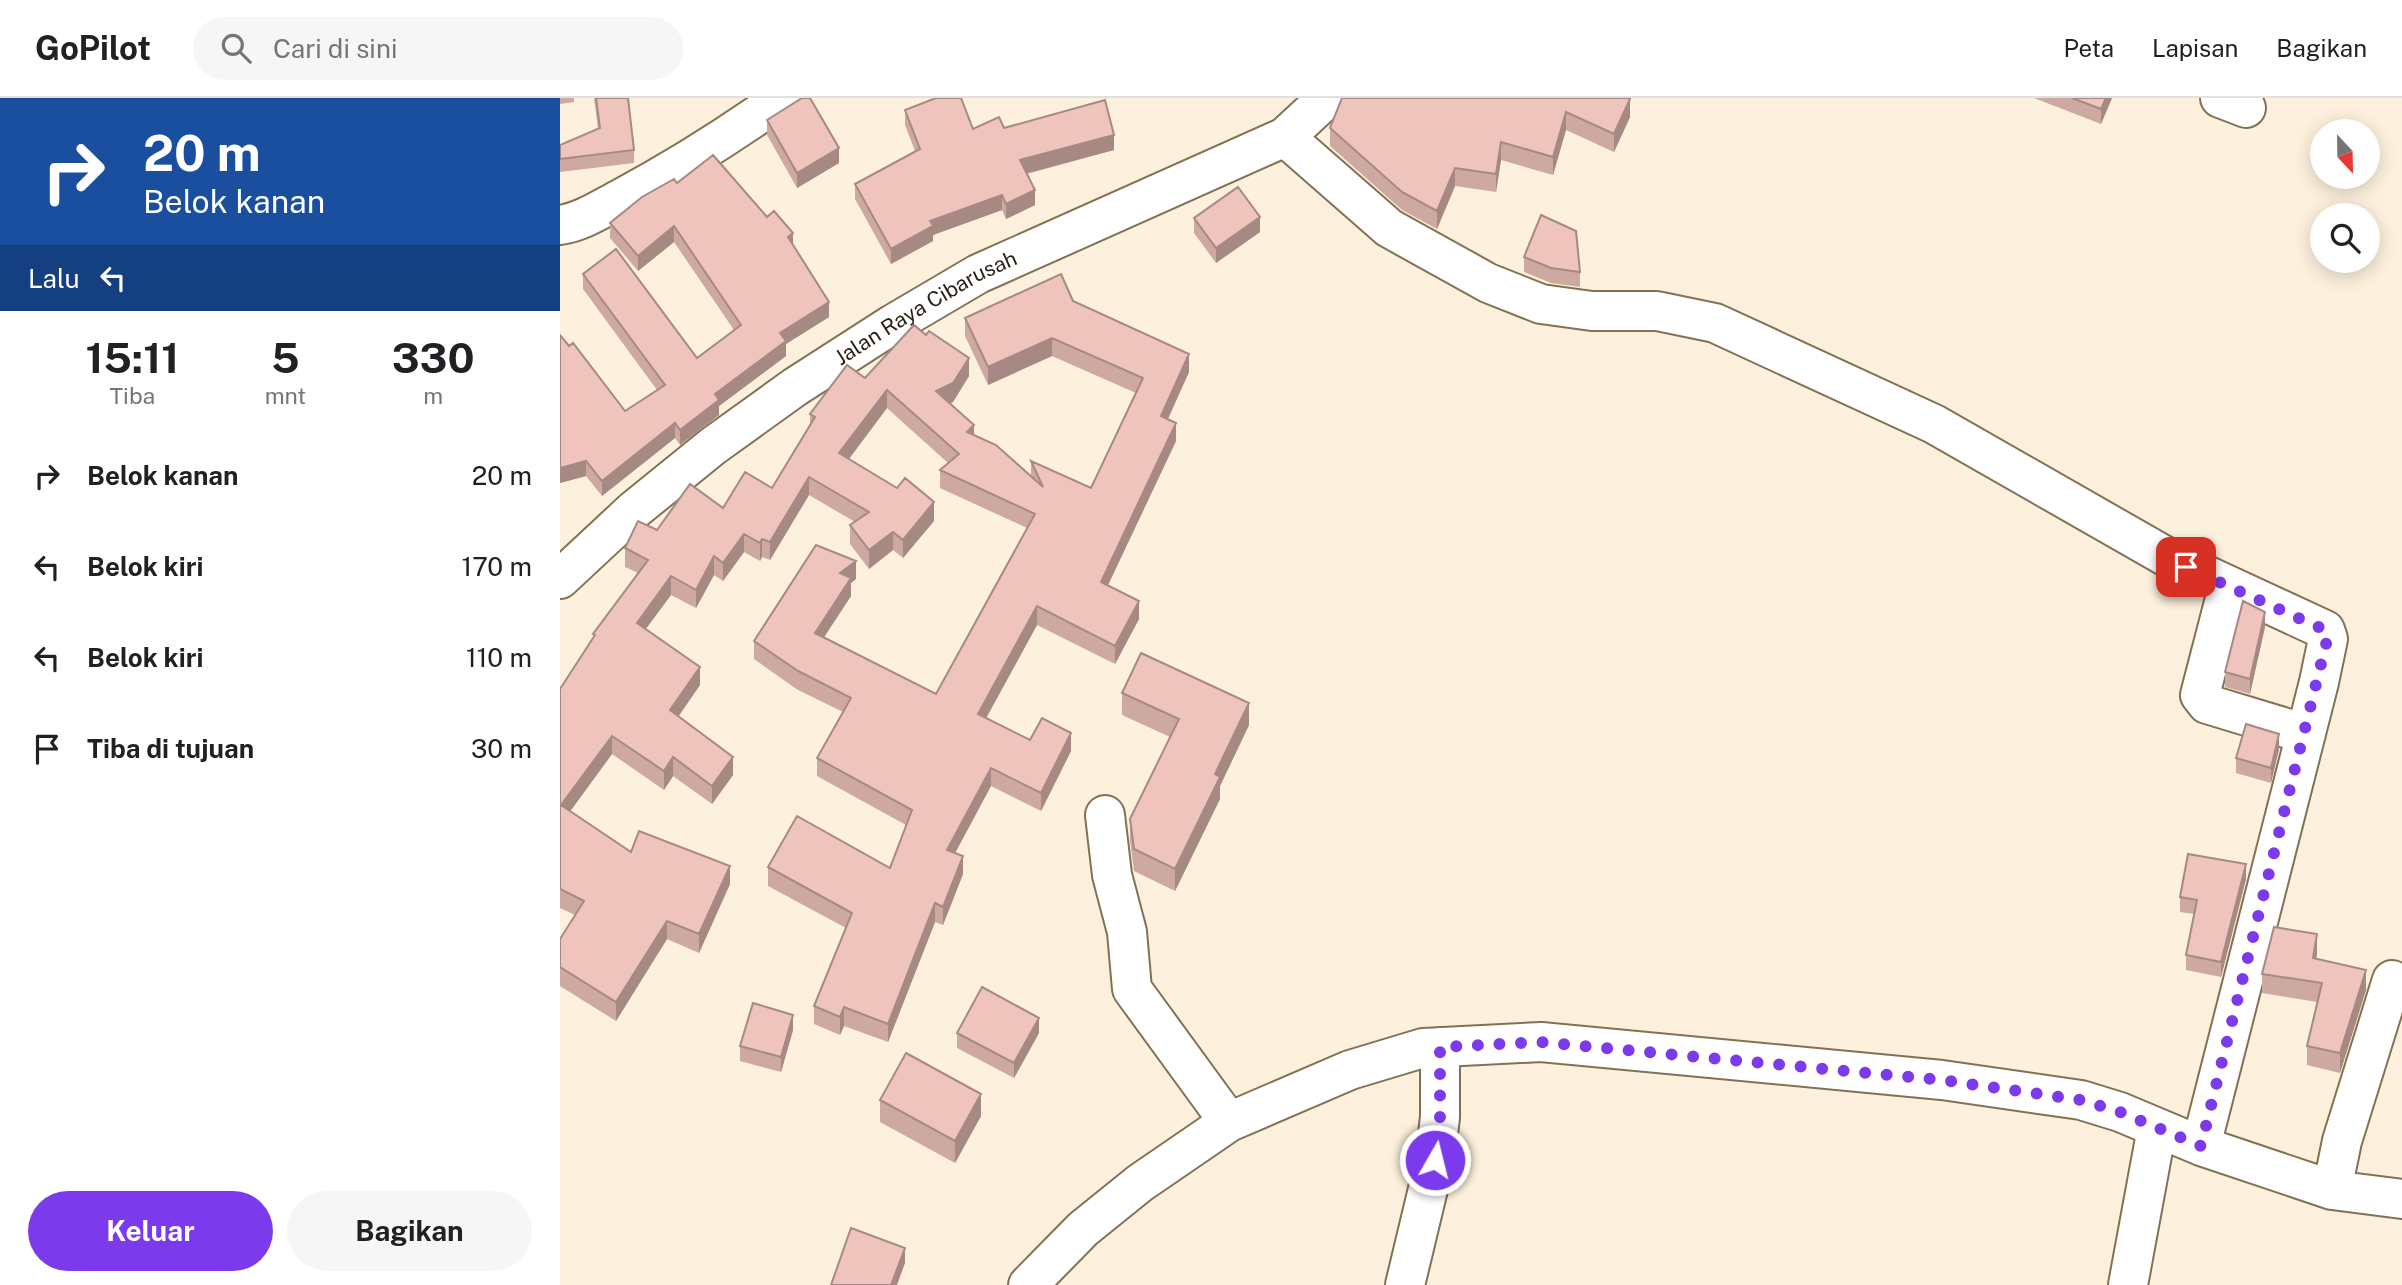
<!DOCTYPE html>
<html lang="id">
<style>
:root{--surface:#fff;--page:#f6f6f6;--text:#202124;--muted:#757577;--line:#e0e0e0;--accent:#7c3aed}
body{margin:0;font-family:"Public Sans",sans-serif;background:var(--page);color:var(--text);height:100vh;display:flex;flex-direction:column;font-size:26px;white-space:nowrap}
*{box-sizing:border-box;margin:0}
p{font-size:23px;color:var(--muted)}
.icon{flex:none;width:38px;height:38px;fill:none;stroke:currentColor;stroke-width:2;stroke-linecap:round;stroke-linejoin:round}
.map{position:relative;flex:1;overflow:hidden}
.details{display:flex;flex-direction:column;background:var(--surface);width:560px}
.details>*{flex:none}
.hud{background:#1a4fa0;color:#fff;overflow:hidden}
.needle{width:46px;rotate:158deg}
.buttons{position:absolute;left:1750px;top:21px;display:grid;gap:14px}
.buttons a{display:grid;place-items:center;width:70px;height:70px;border-radius:50%;background:var(--surface);box-shadow:0 4px 18px #0003;font-size:35px}
.pin{position:absolute;display:grid;place-items:center;width:60px;height:60px;color:#fff;margin:-30px;border-radius:14px;box-shadow:0 4px 10px #0006}
.me{position:absolute;width:77px;margin:-38px;rotate:8deg;stroke-linejoin:round;filter:drop-shadow(0 0 5px #0008)}
.turn{display:flex;align-items:center;gap:24px;height:147px;padding:0 28px;font-size:32px}
.turn .icon{width:91px;height:91px;stroke-width:2.5}
.turn b{display:block;font-size:49px;line-height:60px}
.then{display:flex;align-items:center;height:66px;padding:0 28px;background:#0003;gap:14px;font-size:26px}
.eta{display:flex;justify-content:space-evenly;align-items:center;height:119px;text-align:center}
.eta b{font-size:42px;font-weight:700;line-height:49px}
.primary-button{display:flex;gap:14px;margin-top:auto;padding:14px 28px}
.primary-button a{flex:1;height:80px;border-radius:42px;background:var(--accent);color:#fff;font-size:28px;font-weight:700;line-height:80px;text-align:center}
.primary-button a+a{background:var(--page);color:var(--text)}
ul{padding:0;list-style:none}
li{display:flex;align-items:center;gap:21px;height:91px;padding:0 28px}
li div{flex:1}
li b{display:block;font-size:26px}
li em{font-style:normal}
header{display:flex;align-items:center;gap:42px;box-sizing:border-box;height:98px;padding:0 35px;background:var(--surface);border-bottom:2px solid var(--line)}
header strong{font-size:33px}
nav{display:flex;gap:38px;margin-inline-start:auto;font-size:24px}
.search{width:490px;height:63px;background:var(--page);display:flex;align-items:center;gap:18px;box-sizing:border-box;padding:0 24px;border-radius:38px;color:var(--muted);font-size:26px}
main{display:flex;flex:1;min-height:0}
.map>svg:first-child{display:block}
</style>
<header>
<strong>GoPilot</strong>
<div class="search"><svg class="icon" aria-label="search" viewBox="0 0 24 24"><circle cx="10" cy="10" r="6"/><path d="M15 15l6 6"/></svg>Cari di sini</div>
<nav><a>Peta</a><a>Lapisan</a><a>Bagikan</a></nav>
</header>
<main>
<section class="details">
<div class="hud">
<div class="turn"><svg class="icon" aria-label="right" viewBox="0 0 24 24"><path d="M7 20v-9h11M14 6l5 5-5 5"/></svg><div><b>20 m</b>Belok kanan</div></div>
<div class="then">Lalu<svg class="icon" aria-label="left" viewBox="0 0 24 24"><path d="M17 20v-9H6M10 6l-5 5 5 5"/></svg></div>
</div>
<div class="eta">
<div><b>15:11</b><p>Tiba</p></div>
<div><b>5</b><p>mnt</p></div>
<div><b>330</b><p>m</p></div>
</div>
<ul>
<li><svg class="icon" aria-label="right" viewBox="0 0 24 24"><path d="M7 20v-9h11M14 6l5 5-5 5"/></svg><div><b>Belok kanan</b></div><em>20 m</em></li>
<li><svg class="icon" aria-label="left" viewBox="0 0 24 24"><path d="M17 20v-9H6M10 6l-5 5 5 5"/></svg><div><b>Belok kiri</b></div><em>170 m</em></li>
<li><svg class="icon" aria-label="left" viewBox="0 0 24 24"><path d="M17 20v-9H6M10 6l-5 5 5 5"/></svg><div><b>Belok kiri</b></div><em>110 m</em></li>
<li><svg class="icon" aria-label="arrive" viewBox="0 0 24 24"><path d="M6 21V4h12l-3 4 3 4H6"/></svg><div><b>Tiba di tujuan</b></div><em>30 m</em></li>
</ul>
<div class="primary-button"><a>Keluar</a><a>Bagikan</a></div>
</section>
<div class="map">
<svg width="1842" height="1187" viewBox="0 0 1842 1187">
<rect width="100%" height="100%" fill="#fdf1dd"/>
<g fill="none" stroke-linecap="round" stroke-linejoin="round">
<g stroke="#837153" stroke-width="42">
<path id="minor" d="M 1660,0 L 1686,10
M 725,39 L 829,130 L 928,185 L 981,206 L 1032,213 L 1097,213 L 1155,225 L 1374,326 L 1605,458 L 1765,532 L 1768,541 L 1759,584 L 1641,1048
M 0,127 C 21,124 41,111 60,101 C 116,71 170,37 222,0
M 1668,489 L 1640,597 L 1647,606 L 1746,636
M 545,717 L 552,777 L 567,834 L 572,891 L 669,1024
M 1772,1092 L 1782,1043 L 1832,882
M 468,1187 L 523,1131 L 580,1085 L 669,1024 L 790,972 L 863,950 L 981,944 L 1382,982 L 1521,1002 L 1560,1014 L 1641,1048 L 1772,1092 L 1842,1101
M 845,1187 L 875,1062 L 880,1019 L 880,949
M 1568,1187 L 1597,1030"/>
</g>
<g stroke="#837153" stroke-width="42">
<g id="major">
<path id="s1" d="M 0,481 L 74,412 L 153,348 L 235,289 L 333,226 L 418,176 L 725,39 L 767,0"/>
</g>
</g>
<use href="#minor" stroke="#fff" stroke-width="38"/>
<use href="#major" stroke="#fff" stroke-width="38"/>
</g>
<path fill="#cda9a2" d="M 0,0 L 14,0 L 14,4 L 0,6 Z
M 34,0 L 68,0 L 74,52 L 74,65 L 0,74 L 0,47 L 38,31 Z
M 1067,0 L 1070,19 L 1054,54 L 1006,32 L 993,77 L 941,62 L 936,94 L 895,88 L 877,131 L 842,112 L 770,48 L 770,30 Z
M 1474,0 L 1552,0 L 1541,26 Z
M 345,12 L 413,31 L 444,30 L 554,52 L 467,76 L 475,107 L 446,121 L 442,112 L 373,137 L 373,143 L 331,166 L 295,101 L 295,86 L 355,53 L 345,27 Z
M 207,22 L 279,65 L 237,90 L 207,37 Z
M 117,85 L 207,119 L 233,147 L 269,219 L 226,246 L 226,258 L 159,308 L 159,317 L 120,347 L 115,340 L 42,398 L 26,378 L 0,385 L 0,237 L 65,313 L 97,292 L 23,191 L 23,176 L 137,260 L 174,232 L 114,144 L 78,173 L 50,140 L 50,125 Z
M 634,120 L 700,134 L 656,165 L 634,135 Z
M 964,159 L 1020,174 L 1020,189 L 991,185 L 964,174 Z
M 513,203 L 629,274 L 608,321 L 616,343 L 548,487 L 579,521 L 555,566 L 477,527 L 426,620 L 470,642 L 511,653 L 481,713 L 431,688 L 395,755 L 403,776 L 383,827 L 375,824 L 328,944 L 284,928 L 280,937 L 254,926 L 254,908 L 286,830 L 208,788 L 208,769 L 330,770 L 346,727 L 257,678 L 257,660 L 283,614 L 238,592 L 194,561 L 194,543 L 296,481 L 291,485 L 291,498 L 264,539 L 376,596 L 467,430 L 380,390 L 380,372 L 388,365 L 327,310 L 289,361 L 374,423 L 343,460 L 333,452 L 309,471 L 290,446 L 290,427 L 295,424 L 249,397 L 210,462 L 202,459 L 200,463 L 184,454 L 163,483 L 154,477 L 136,510 L 111,497 L 85,531 L 140,587 L 119,618 L 173,677 L 152,706 L 113,678 L 104,692 L 52,656 L 10,713 L 71,754 L 170,786 L 139,855 L 107,841 L 56,923 L 0,888 L 0,841 L 15,817 L 0,810 L 0,591 L 33,541 L 33,536 L 78,475 L 65,469 L 65,450 L 97,432 L 163,410 L 212,390 L 250,326 L 250,316 L 305,280 L 409,278 L 393,304 L 389,305 L 414,337 L 471,378 L 471,363 L 531,390 L 576,295 L 492,258 L 428,287 L 405,238 L 405,220 Z
M 1705,529 L 1690,596 L 1665,589 L 1665,574 Z
M 562,595 L 689,627 L 660,688 L 660,701 L 615,793 L 574,773 L 570,743 L 570,721 L 610,639 L 562,617 Z
M 1719,651 L 1711,685 L 1676,675 L 1676,660 Z
M 1686,781 L 1661,879 L 1626,872 L 1626,857 L 1634,816 L 1620,814 L 1620,799 Z
M 1757,856 L 1756,861 L 1806,892 L 1780,975 L 1747,967 L 1747,948 L 1757,904 L 1702,895 L 1702,876 Z
M 233,932 L 221,974 L 180,963 L 180,948 Z
M 397,935 L 479,935 L 454,980 L 397,950 Z
M 320,1002 L 421,1018 L 395,1065 L 320,1024 Z"/>
<path fill="#a78984" d="M 1546,0 L 1552,0 L 1541,26 L 1541,11 Z
M 1070,1 L 1070,19 L 1054,54 L 1054,36 Z
M 1006,14 L 1006,32 L 993,77 L 993,59 Z
M 554,37 L 554,52 L 460,77 L 460,62 Z
M 941,44 L 941,62 L 936,94 L 936,76 Z
M 279,50 L 279,65 L 237,90 L 237,75 Z
M 895,70 L 895,88 L 877,131 L 877,113 Z
M 475,92 L 475,107 L 446,121 L 446,106 Z
M 442,97 L 442,112 L 373,137 L 373,143 L 331,166 L 331,151 L 370,123 Z
M 700,119 L 700,134 L 656,165 L 656,150 Z
M 114,128 L 114,144 L 78,173 L 78,158 Z
M 233,135 L 233,151 L 228,139 Z
M 269,204 L 269,219 L 226,246 L 226,258 L 159,308 L 159,317 L 120,347 L 120,332 L 155,296 L 220,235 Z
M 492,240 L 492,258 L 428,287 L 428,269 Z
M 629,256 L 629,274 L 601,336 L 601,318 Z
M 409,260 L 409,278 L 393,304 L 376,312 L 376,293 Z
M 327,292 L 327,310 L 279,374 L 279,355 Z
M 115,325 L 115,340 L 42,398 L 42,383 Z
M 616,325 L 616,343 L 541,502 L 541,484 Z
M 414,327 L 414,345 L 407,334 Z
M 26,363 L 26,378 L 0,385 L 0,370 Z
M 249,379 L 249,397 L 210,462 L 210,444 Z
M 374,404 L 374,423 L 343,460 L 343,442 Z
M 333,434 L 333,452 L 309,471 L 309,452 Z
M 184,436 L 184,454 L 163,483 L 163,465 Z
M 202,441 L 202,459 L 200,463 L 200,445 Z
M 154,458 L 154,477 L 136,510 L 136,492 Z
M 296,463 L 296,481 L 291,485 L 291,498 L 255,553 L 255,535 L 280,475 Z
M 111,478 L 111,497 L 77,543 L 77,525 Z
M 579,503 L 579,521 L 555,566 L 555,548 Z
M 477,508 L 477,527 L 418,635 L 418,616 Z
M 1705,514 L 1705,529 L 1690,596 L 1690,581 Z
M 140,569 L 140,587 L 110,630 L 110,612 Z
M 689,605 L 689,627 L 660,688 L 660,701 L 615,793 L 615,771 L 655,676 Z
M 511,635 L 511,653 L 481,713 L 481,695 Z
M 1719,636 L 1719,651 L 1711,685 L 1711,670 Z
M 52,638 L 52,656 L 1,726 L 1,707 Z
M 113,659 L 113,678 L 104,692 L 104,673 Z
M 173,659 L 173,677 L 152,706 L 152,688 Z
M 431,670 L 431,688 L 387,770 L 387,752 Z
M 403,758 L 403,776 L 383,827 L 383,809 Z
M 1686,766 L 1686,781 L 1661,879 L 1661,864 Z
M 170,768 L 170,786 L 139,855 L 139,836 Z
M 375,805 L 375,824 L 328,944 L 328,926 Z
M 107,823 L 107,841 L 56,923 L 56,904 Z
M 1757,836 L 1757,856 L 1753,879 L 1753,860 Z
M 1806,872 L 1806,892 L 1780,975 L 1780,955 Z
M 284,909 L 284,928 L 280,937 L 280,919 Z
M 233,917 L 233,932 L 221,974 L 221,959 Z
M 479,920 L 479,935 L 454,980 L 454,965 Z
M 421,996 L 421,1018 L 395,1065 L 395,1043 Z
M 345,1150 L 345,1165 L 337,1187 L 331,1187 Z"/>
<path fill="#eec4bc" stroke="#a78984" stroke-width="2" d="M 36,0 L 68,0 L 74,52 L 0,61 L 0,47 L 40,30 Z
M 242,0 L 250,0 L 279,50 L 237,75 L 207,22 Z
M 376,0 L 401,0 L 413,31 L 439,19 L 444,30 L 545,2 L 554,37 L 460,62 L 475,92 L 446,106 L 442,97 L 370,123 L 373,128 L 331,151 L 295,86 L 360,51 L 345,12 Z
M 782,0 L 1067,0 L 1070,1 L 1054,36 L 1006,14 L 993,59 L 941,44 L 936,76 L 895,70 L 877,113 L 842,94 L 770,30 Z
M 1512,0 L 1546,0 L 1541,11 Z
M 153,57 L 207,119 L 214,113 L 233,135 L 228,139 L 269,204 L 220,235 L 226,243 L 155,296 L 159,302 L 120,332 L 115,325 L 42,383 L 26,363 L 0,370 L 0,237 L 9,248 L 13,245 L 65,313 L 105,287 L 23,176 L 56,151 L 137,260 L 181,227 L 114,128 L 78,158 L 50,125 L 82,99 L 114,81 L 117,85 Z
M 678,89 L 700,119 L 656,150 L 634,120 Z
M 981,117 L 1016,133 L 1020,174 L 991,170 L 964,159 Z
M 501,176 L 513,203 L 629,256 L 601,318 L 616,325 L 541,484 L 579,503 L 555,548 L 477,508 L 418,616 L 470,642 L 482,620 L 511,635 L 481,695 L 431,670 L 387,752 L 403,758 L 383,809 L 375,805 L 328,926 L 284,909 L 280,919 L 254,908 L 292,815 L 208,769 L 237,718 L 330,770 L 352,712 L 257,660 L 291,600 L 238,573 L 194,543 L 256,447 L 296,463 L 280,475 L 291,480 L 255,535 L 376,596 L 475,416 L 380,372 L 399,356 L 327,292 L 279,355 L 337,390 L 345,380 L 374,404 L 343,442 L 333,434 L 309,452 L 290,427 L 309,414 L 249,379 L 210,444 L 202,441 L 200,445 L 184,436 L 163,465 L 154,458 L 136,492 L 111,478 L 77,525 L 140,569 L 110,612 L 173,659 L 152,688 L 113,659 L 104,673 L 52,638 L 1,707 L 71,754 L 79,733 L 170,768 L 139,836 L 107,823 L 56,904 L 0,869 L 0,841 L 24,803 L 0,791 L 0,591 L 35,537 L 33,536 L 88,462 L 65,450 L 78,423 L 97,432 L 130,386 L 163,410 L 185,374 L 212,390 L 255,319 L 250,316 L 287,267 L 305,280 L 354,227 L 366,237 L 369,233 L 409,260 L 393,285 L 376,293 L 414,327 L 407,334 L 436,347 L 483,389 L 471,363 L 531,390 L 583,280 L 492,240 L 428,269 L 405,220 Z
M 1683,503 L 1705,514 L 1690,581 L 1665,574 Z
M 581,555 L 689,605 L 655,676 L 660,679 L 615,771 L 574,751 L 570,721 L 619,621 L 562,595 Z
M 1686,626 L 1719,636 L 1711,670 L 1676,660 Z
M 1628,756 L 1686,766 L 1661,864 L 1626,857 L 1637,802 L 1620,799 Z
M 1714,829 L 1757,836 L 1753,860 L 1806,872 L 1780,955 L 1747,948 L 1762,885 L 1702,876 Z
M 422,889 L 479,920 L 454,965 L 397,935 Z
M 193,905 L 233,917 L 221,959 L 180,948 Z
M 346,955 L 421,996 L 395,1043 L 320,1002 Z
M 291,1130 L 345,1150 L 331,1187 L 271,1187 Z"/>
<g fill="none" stroke-linecap="round" stroke-linejoin="round">
<path stroke="#7c3aed" stroke-width="12" stroke-dasharray="0 21.6" d="M 875,1062 L 880,1019 L 880,949 L 981,944 L 1382,982 L 1521,1002 L 1560,1014 L 1641,1048 L 1768,538 L 1765,532 L 1626,469"/>
</g>
<g text-anchor="middle" stroke-width="5" stroke-linejoin="round" paint-order="stroke">
<g font-size="21" fill="#261f13" stroke="#fff">
<text dy="7" stroke="none"><textPath href="#s1" startOffset="457">Jalan Raya Cibarusah</textPath></text>
</g>
</g>
</svg>
<div class="buttons">
<a><svg class="needle" viewBox="-14 -14 28 28"><path d="M0-13l5 13h-10z" fill="#e53935"/><path d="M0 13l5-13h-10z" fill="#757577"/></svg></a>
<a><svg class="icon" aria-label="search" viewBox="0 0 24 24"><circle cx="10" cy="10" r="6"/><path d="M15 15l6 6"/></svg></a>
</div>
<div class="pin" style="left:1626px;top:469px;background:#d93025"><svg class="icon" aria-label="arrive" viewBox="0 0 24 24"><path d="M6 21V4h12l-3 4 3 4H6"/></svg></div>
<svg class="me" style="left:875px;top:1062px" viewBox="-20 -20 40 40"><circle r="17" fill="#7c3aed" stroke="#fff" stroke-width="3"/><path d="M0-11L8 9 0 5-8 9z" fill="#fff"/></svg>
</div>
</main>
